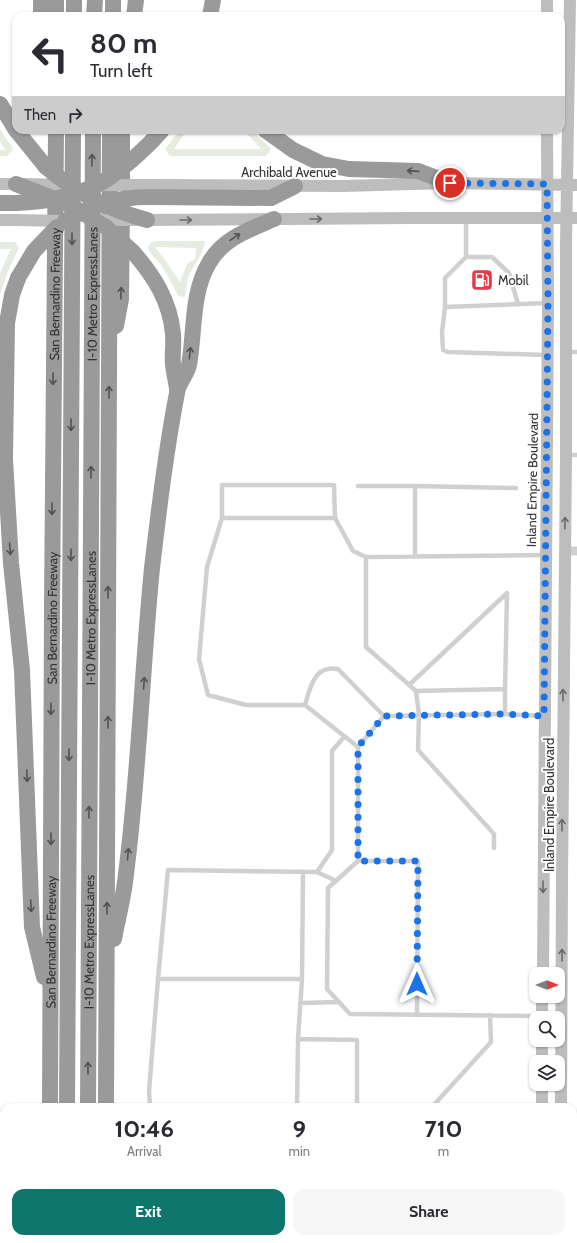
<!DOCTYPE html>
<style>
:root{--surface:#fff;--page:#f7f7f7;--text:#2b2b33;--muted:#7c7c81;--accent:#0f766e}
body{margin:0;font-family:Cabin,sans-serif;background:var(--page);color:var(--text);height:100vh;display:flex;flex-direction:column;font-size:15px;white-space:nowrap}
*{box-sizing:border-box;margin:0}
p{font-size:13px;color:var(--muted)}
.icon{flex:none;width:22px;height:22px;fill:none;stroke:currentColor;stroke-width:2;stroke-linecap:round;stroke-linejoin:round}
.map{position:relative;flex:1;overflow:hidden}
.sheet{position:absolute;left:0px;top:1103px;width:577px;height:140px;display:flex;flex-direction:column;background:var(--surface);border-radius:12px 12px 0 0;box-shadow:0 1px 3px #0004}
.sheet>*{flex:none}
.hud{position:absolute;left:12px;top:12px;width:553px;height:122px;border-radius:12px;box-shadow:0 1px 3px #0004;background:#fff;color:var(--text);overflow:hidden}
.needle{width:26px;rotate:90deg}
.controls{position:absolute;left:529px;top:967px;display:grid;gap:8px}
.controls a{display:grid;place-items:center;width:36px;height:36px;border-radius:8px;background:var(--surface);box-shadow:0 1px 3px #0004;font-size:20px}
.pin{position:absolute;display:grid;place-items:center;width:34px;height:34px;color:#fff;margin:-17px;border:2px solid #fff;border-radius:50%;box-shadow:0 1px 4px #0007}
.me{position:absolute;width:44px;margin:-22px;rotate:0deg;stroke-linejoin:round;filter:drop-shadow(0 0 3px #0008)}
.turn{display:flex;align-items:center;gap:14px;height:84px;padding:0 12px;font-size:18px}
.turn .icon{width:52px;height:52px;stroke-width:2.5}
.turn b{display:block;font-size:28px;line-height:34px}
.then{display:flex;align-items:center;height:38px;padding:0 12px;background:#0003;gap:8px;font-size:15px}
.eta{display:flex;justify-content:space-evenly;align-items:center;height:68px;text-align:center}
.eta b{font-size:24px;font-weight:700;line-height:28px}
.button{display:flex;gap:8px;margin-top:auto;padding:8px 12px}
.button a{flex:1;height:46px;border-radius:12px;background:var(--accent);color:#fff;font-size:16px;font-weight:700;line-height:46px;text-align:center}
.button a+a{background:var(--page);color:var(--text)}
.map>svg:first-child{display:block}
</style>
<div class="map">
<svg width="577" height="1243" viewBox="0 0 577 1243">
<rect width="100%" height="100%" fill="#fff"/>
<path fill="#e6ecdf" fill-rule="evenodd" d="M 0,129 L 13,149 L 7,156 L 0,156 L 0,150 L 5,150 L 0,141 Z
M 180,130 L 187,130 L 174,149 L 261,149 L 244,130 L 252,130 L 271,149 L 266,156 L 170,156 L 165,149 Z
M 158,241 L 205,241 C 205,252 192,267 188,278 C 187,284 186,291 185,297 L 178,296 C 173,285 167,274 161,265 C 156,259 150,254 148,247 L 151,242 ZM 155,247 L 196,248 L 195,259 L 187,264 L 180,282 L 165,260 Z
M 0,242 L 15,242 L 19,248 L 8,271 L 0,294 L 0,273 L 11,249 L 0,249 Z"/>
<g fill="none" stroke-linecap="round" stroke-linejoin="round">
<path stroke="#d0d0d0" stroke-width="4.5" d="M 466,220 L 466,257 L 445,278 L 445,307 L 547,303
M 466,257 L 492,257 L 509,273 L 518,304
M 445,307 L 442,332 L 443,350 L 448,352 L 547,355
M 567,352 L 577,352
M 566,455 L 577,455
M 222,485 L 334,485 L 335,518 L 222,518 Z
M 358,486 L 415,486
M 222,518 L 207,567 L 199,659 L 208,695 L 246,705 L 305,705 L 358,747
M 335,518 L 353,551 L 366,557 L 366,647 L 416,691 L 505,689 L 507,593 L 409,685
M 415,556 L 415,486 L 516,488
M 366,557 L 546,555
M 416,691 L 419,715 L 418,750 L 494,834 L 494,848
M 305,705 C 309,692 313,671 328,669 C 331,668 335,669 338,669 L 384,716 L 505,714 L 543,716
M 505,714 L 505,689
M 358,861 L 358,747 L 384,716
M 303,872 L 302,979 L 158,979 L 168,870 L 317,872 L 332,850 L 332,751 L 344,737
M 317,872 L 336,881
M 301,1003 L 338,1002
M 417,1015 L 418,861 L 358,861 L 328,888 L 327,989 L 350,1014 C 414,1015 477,1015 541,1016
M 298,1039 L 357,1040 L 357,1107
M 150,1107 L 149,1091 L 158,979
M 297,1107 L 298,1039 L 302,979
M 432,1107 L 491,1042 L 490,1015
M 365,1243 L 365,1239
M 500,1243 L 500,1239"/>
<path stroke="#d0d0d0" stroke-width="9" d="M 565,551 L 577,551"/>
<path stroke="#bdbdbd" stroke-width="12" d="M 547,16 L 547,0
M 0,184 L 16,184
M 149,185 L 343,186 L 450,183 L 577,185
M 0,220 L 15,220
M 147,220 L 412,218 L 577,218
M 543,974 L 548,303 L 547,130
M 542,1018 L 542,996
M 542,1062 L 542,1040
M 542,1107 L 542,1084
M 561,1107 L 562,882 L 566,455 L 566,243 L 570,0
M 540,1243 L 540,1239
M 561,1243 L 561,1239"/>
<g stroke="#9a9a9a" stroke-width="16">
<path d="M 41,0 L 41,16"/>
<path d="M 56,16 L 56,0"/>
<path d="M 74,16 L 74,0"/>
<path d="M 94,16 L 95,0"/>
<path d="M 113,16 L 113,0"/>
<path d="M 134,16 L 136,0"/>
<path d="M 210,16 L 213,0"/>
<path d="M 0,104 L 16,130"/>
<path d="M 16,130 L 46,167"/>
<path d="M 265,130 L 293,150 L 322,164 L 349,169 L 418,171 L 450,183"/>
<path d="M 152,141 L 162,130"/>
<path d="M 122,181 L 122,130"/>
<path d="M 149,197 L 271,198 L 295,186"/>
<path d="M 0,203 L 16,203"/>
<path d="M 133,252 C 154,276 170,301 173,334 C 174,344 172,355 173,365 C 174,373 176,381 177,389"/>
<path d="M 18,278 L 12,295 L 7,323 L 5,459 L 11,563 L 22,670 L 32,927 L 44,977"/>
<path d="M 116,326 L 121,299 L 122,204"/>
<path d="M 114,939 C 118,917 124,896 126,874 C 139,773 142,670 152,568 C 159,509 166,450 177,393 C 178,383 187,375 189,365 C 195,332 191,293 209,263 C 223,238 249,230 274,219"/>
<path id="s1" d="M 50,1107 L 52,606 L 56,130"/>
<path d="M 67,1107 L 73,130"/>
<path id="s2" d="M 88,1107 L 93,130"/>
<path d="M 106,1107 L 110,130"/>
<path d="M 50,1243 L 50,1239"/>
<path d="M 66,1243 L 67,1239"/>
<path d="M 87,1243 L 87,1239"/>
<path d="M 105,1243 L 105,1239"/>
</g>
<path stroke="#bdbdbd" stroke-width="12" d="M 23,184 L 71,185
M 97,185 L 149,185
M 15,220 L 68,221
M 94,220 L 138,220"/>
<path stroke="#9a9a9a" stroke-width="16" d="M 46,167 C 75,192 110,210 147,220
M 16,184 L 70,205 L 106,227 L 133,252
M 16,203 C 43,202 72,197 97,185 C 118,174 136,157 152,141
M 65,221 C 93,205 116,197 149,197
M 18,278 L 34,251 L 57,227"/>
</g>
<defs><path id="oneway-shaft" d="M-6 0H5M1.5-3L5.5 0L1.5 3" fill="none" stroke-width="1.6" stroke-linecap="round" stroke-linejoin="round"/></defs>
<g stroke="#525252">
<use href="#oneway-shaft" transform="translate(92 160) rotate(-89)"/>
<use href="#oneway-shaft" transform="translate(413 171) rotate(-176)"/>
<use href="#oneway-shaft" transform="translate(235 237) rotate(-34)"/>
<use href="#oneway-shaft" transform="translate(72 239) rotate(90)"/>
<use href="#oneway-shaft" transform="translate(121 293) rotate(-89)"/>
<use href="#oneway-shaft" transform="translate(190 353) rotate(-83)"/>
<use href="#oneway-shaft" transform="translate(53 379) rotate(91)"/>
<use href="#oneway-shaft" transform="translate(109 392) rotate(-90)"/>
<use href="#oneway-shaft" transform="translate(71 425) rotate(90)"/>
<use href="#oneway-shaft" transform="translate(91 472) rotate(-90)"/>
<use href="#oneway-shaft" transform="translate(52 509) rotate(90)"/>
<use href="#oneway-shaft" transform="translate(10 549) rotate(86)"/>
<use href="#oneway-shaft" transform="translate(71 555) rotate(90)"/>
<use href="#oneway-shaft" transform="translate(108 592) rotate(-90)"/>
<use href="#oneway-shaft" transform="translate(144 683) rotate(-86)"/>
<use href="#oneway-shaft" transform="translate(51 709) rotate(90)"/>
<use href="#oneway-shaft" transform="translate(108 722) rotate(-90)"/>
<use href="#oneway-shaft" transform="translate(69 755) rotate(90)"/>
<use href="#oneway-shaft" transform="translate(27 776) rotate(88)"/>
<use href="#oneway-shaft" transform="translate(89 812) rotate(-90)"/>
<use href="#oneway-shaft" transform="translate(51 839) rotate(90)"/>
<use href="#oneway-shaft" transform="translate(128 854) rotate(-85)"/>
<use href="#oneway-shaft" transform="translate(31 906) rotate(87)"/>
<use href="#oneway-shaft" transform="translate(107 908) rotate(-90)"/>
<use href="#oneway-shaft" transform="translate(88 1068) rotate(-90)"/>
</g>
<g stroke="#6a6a6a">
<use href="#oneway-shaft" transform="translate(316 219)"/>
<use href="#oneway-shaft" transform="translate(186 220)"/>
<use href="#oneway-shaft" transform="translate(565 523) rotate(-89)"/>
<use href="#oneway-shaft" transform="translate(563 695) rotate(-90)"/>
<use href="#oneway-shaft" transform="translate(562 825) rotate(-90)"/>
<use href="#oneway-shaft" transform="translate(543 887) rotate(90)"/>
<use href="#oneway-shaft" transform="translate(562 955) rotate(-90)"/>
</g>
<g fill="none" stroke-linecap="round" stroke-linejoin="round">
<path stroke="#1a73e8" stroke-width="7" stroke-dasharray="0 12.6" d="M 417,984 L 418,861 L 358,861 L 358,747 L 384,716 L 505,714 L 544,716 L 548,303 L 547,184 L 450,183"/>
</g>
<defs>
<g id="fuel-square" transform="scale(1.15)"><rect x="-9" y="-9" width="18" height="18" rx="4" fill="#e63946" stroke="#fff"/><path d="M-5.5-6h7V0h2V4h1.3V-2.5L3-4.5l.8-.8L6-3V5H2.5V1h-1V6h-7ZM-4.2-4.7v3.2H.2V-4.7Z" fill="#fff"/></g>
</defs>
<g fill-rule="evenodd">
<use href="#fuel-square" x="482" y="280"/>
</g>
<g text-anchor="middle" stroke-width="4" stroke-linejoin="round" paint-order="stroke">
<g font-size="13" fill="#333" stroke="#fff">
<text x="289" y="177">Archibald Avenue</text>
<text dy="5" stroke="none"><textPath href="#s2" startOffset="813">I-10 Metro ExpressLanes</textPath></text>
<text dy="5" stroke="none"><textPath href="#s1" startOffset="813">San Bernardino Freeway</textPath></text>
<text transform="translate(532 480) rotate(-89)" y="5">Inland Empire Boulevard</text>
<text dy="5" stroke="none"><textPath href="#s1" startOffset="489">San Bernardino Freeway</textPath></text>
<text dy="5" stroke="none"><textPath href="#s2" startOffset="489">I-10 Metro ExpressLanes</textPath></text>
<text transform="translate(549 805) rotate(-90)" y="5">Inland Empire Boulevard</text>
<text dy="5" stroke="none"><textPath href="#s1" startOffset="165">San Bernardino Freeway</textPath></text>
<text dy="5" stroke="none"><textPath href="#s2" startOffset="165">I-10 Metro ExpressLanes</textPath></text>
</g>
<g font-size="13" fill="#333" stroke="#fff" text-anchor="start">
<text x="498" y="285">Mobil</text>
</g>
</g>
</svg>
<div class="controls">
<a><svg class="needle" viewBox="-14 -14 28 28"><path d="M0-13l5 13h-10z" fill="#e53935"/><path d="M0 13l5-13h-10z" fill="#7c7c81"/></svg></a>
<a><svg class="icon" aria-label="search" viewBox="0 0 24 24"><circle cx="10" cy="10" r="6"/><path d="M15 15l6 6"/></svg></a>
<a><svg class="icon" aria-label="layers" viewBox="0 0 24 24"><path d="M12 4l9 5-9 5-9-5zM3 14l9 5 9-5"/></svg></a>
</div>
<div class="pin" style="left:450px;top:183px;background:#d93025"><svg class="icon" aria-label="arrive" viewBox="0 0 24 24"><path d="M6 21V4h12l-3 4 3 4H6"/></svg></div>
<svg class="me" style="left:417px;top:984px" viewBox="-20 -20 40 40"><path d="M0-17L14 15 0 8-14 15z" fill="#1a73e8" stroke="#fff" stroke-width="4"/></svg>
<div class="hud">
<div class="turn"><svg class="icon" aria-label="left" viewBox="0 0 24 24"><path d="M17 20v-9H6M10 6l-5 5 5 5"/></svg><div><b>80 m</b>Turn left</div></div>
<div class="then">Then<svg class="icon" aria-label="right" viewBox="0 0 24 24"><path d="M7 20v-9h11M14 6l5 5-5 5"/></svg></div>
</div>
<section class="sheet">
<div class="eta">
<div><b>10:46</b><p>Arrival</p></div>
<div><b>9</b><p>min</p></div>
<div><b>710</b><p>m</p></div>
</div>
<div class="button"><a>Exit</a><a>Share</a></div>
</section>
</div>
